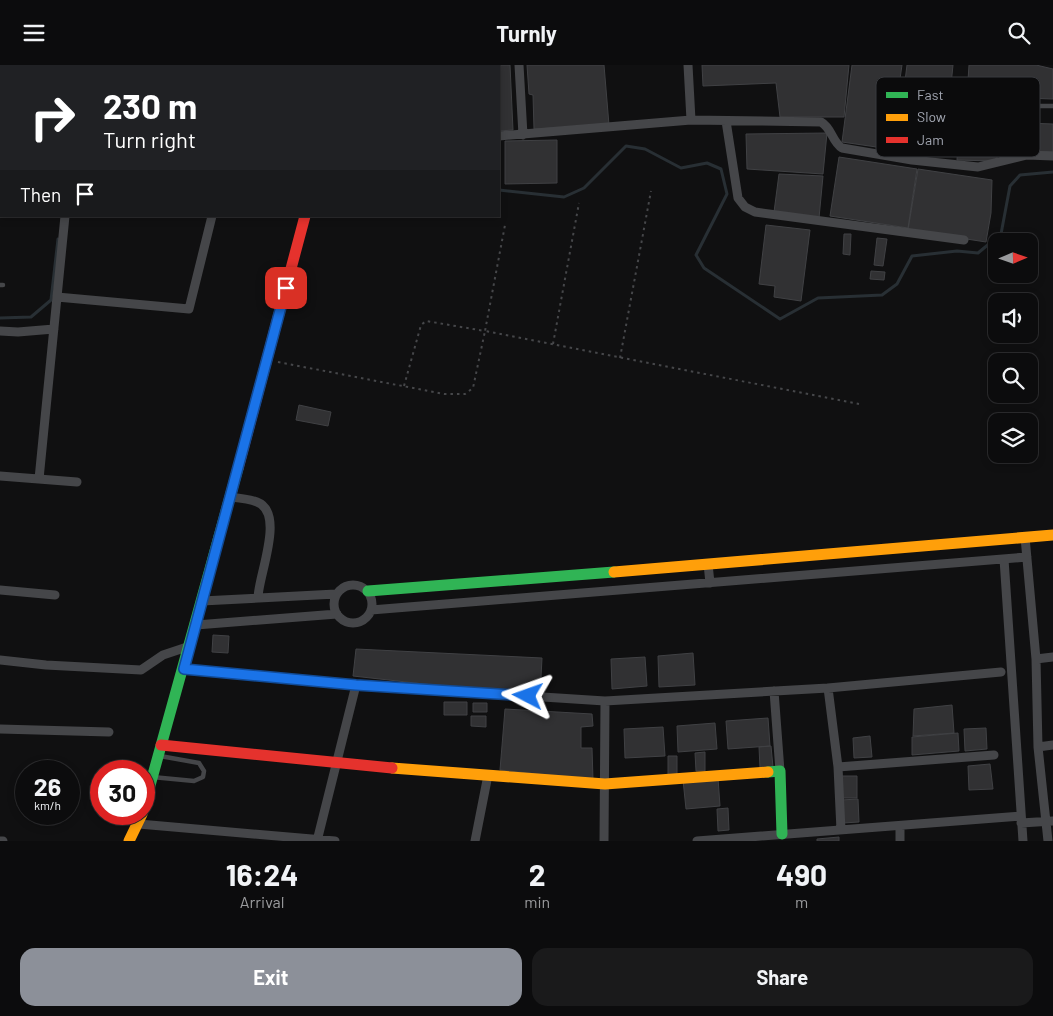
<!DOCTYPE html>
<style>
:root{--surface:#0c0c0d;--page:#1a1a1b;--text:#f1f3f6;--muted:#9a9b9d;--line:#2c2c2e;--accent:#8c9099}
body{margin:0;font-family:Barlow,sans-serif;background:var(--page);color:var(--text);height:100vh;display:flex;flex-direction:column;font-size:19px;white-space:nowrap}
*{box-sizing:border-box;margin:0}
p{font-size:16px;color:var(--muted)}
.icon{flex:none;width:28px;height:28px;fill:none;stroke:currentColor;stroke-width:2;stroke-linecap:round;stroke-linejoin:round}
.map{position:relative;height:776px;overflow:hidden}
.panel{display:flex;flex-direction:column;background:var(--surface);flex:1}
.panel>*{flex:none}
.hud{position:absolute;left:0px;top:0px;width:500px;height:152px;box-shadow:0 2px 8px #0003,0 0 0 1px var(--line);background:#202124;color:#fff;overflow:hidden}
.needle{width:32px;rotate:88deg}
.fabs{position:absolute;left:988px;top:168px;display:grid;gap:10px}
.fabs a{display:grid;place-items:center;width:50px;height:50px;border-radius:10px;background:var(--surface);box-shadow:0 2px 8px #0003,0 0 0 1px var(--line);font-size:25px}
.speed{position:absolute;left:15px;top:695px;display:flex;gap:10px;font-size:25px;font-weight:700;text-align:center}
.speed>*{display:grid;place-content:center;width:65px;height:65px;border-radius:50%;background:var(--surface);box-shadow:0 2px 8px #0003,0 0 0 1px var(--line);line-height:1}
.speed small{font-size:12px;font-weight:400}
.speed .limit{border:8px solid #d22;background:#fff;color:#111}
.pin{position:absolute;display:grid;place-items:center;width:42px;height:42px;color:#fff;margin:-21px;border-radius:10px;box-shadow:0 2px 8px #0006}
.me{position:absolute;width:55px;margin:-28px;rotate:274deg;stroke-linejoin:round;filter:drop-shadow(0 0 4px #0008)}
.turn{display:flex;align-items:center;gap:18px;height:105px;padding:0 20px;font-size:22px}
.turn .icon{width:65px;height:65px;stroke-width:2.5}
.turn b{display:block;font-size:35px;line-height:42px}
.then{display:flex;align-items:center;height:48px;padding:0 20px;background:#0003;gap:10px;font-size:19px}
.eta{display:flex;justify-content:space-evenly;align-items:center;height:85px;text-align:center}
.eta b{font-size:30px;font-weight:700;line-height:35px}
.button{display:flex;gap:10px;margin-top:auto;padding:10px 20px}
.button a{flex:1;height:58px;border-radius:15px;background:var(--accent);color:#fff;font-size:20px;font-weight:700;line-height:58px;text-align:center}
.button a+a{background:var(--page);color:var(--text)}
header{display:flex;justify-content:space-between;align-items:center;height:65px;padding:0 20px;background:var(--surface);font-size:22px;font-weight:700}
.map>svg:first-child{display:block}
</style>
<header><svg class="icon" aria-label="menu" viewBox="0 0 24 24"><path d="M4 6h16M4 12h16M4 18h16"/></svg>Turnly<svg class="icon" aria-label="search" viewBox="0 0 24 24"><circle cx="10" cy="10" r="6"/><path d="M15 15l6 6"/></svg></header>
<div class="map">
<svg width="1053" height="776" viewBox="0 0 1053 776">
<rect width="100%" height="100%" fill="#101011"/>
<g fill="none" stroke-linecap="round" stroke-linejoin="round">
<path stroke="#282f34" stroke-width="3" d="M 499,125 L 564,132 L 584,123 L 626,81 L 645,84 L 681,103 L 707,98 L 721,104 L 727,129 L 696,190 L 704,203 L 780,254 L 818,233 L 882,230 L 897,219 L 912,191 L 957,186 L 978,188 L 1001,169 L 1010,121 L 1020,110 L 1053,107
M 0,253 L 31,252 L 51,235 L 58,174"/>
</g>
<path fill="#313133" stroke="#404144" d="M 414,0 L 510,0 L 513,65 L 499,66 L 499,1 L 390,1 Z
M 527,0 L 604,0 L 609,60 L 534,64 L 533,30 L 529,29 Z
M 702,0 L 849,0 L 844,52 L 780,52 L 776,18 L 703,21 Z
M 852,0 L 902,0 L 890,84 L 842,77 Z
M 907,0 L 953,0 L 950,30 L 904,24 Z
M 969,0 L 1036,0 L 1053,4 L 1053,34 L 967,31 Z
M 960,42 L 1002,44 L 1001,89 L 993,96 L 957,95 Z
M 1025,58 L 1053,59 L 1053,87 L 1024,86 Z
M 827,68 L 823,109 L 747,104 L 746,69 Z
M 557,75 L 557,118 L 505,119 L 505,76 Z
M 839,92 L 917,104 L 908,163 L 830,151 Z
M 918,104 L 992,115 L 991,148 L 986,177 L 908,165 Z
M 779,109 L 823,111 L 819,153 L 774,147 Z
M 766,160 L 810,165 L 801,236 L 774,232 L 775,221 L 759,219 Z
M 844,169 L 851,169 L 850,190 L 843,189 Z
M 877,173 L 887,174 L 883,201 L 874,200 Z
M 871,206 L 885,207 L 884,215 L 870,214 Z
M 299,340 L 331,347 L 328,361 L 296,355 Z
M 213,570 L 229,571 L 228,588 L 212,587 Z
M 356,584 L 542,593 L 540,632 L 353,611 Z
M 693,588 L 695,620 L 659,622 L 658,591 Z
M 645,592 L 647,621 L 612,624 L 611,594 Z
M 444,637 L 467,637 L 467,650 L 444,650 Z
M 473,638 L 487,638 L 487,647 L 473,647 Z
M 952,640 L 954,668 L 913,671 L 914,644 Z
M 505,644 L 592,649 L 593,661 L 581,662 L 581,683 L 592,683 L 593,715 L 500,705 Z
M 471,651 L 486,651 L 486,662 L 471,661 Z
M 768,653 L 770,681 L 728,684 L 726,656 Z
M 715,658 L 717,684 L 678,687 L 677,661 Z
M 663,662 L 665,691 L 625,693 L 624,664 Z
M 986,663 L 987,684 L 965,686 L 964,664 Z
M 958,668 L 959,686 L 912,690 L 912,672 Z
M 870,671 L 872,692 L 854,693 L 853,673 Z
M 771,681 L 773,702 L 760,703 L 759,682 Z
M 705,687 L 705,706 L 696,706 L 695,688 Z
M 668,691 L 677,691 L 677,710 L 668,710 Z
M 990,699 L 993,724 L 969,725 L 968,701 Z
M 841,711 L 857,711 L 857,733 L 841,733 Z
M 718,713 L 720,741 L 686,744 L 683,715 Z
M 858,734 L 859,757 L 843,758 L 841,735 Z
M 728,743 L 729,765 L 718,766 L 717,744 Z
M 839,772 L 839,776 L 817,776 L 817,774 Z"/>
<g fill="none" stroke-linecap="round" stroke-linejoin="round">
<path stroke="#46474a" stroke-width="2" stroke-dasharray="2.5 4" stroke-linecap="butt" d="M 553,279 L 579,138
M 620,293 L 651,126
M 278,297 L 444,329 L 465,329 L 473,323 L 485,266 L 859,339
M 404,321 L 421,260 L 426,256 L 485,266 L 505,160"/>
<path stroke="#454649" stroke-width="4.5" d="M 1021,41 L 1053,41
M 0,90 L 1,90
M 0,220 L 3,220
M 152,712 L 194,716 L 203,712 L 204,706 L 199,698 L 160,691"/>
<path stroke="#454649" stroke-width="9" d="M 519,0 L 523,70
M 688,0 L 691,55 L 821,57 C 832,63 832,77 842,83 L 912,95 L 978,102 L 1027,90 L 1053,91
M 726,56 L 738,133 L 745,142 L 755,147 L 964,175
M 499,71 L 691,55
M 57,232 L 189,244 L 212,151
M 0,266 L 18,267 L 54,264
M 0,411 L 77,417
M 39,414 L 65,151
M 230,432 C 239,433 249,434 257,437 C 286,448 258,511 258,533
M 1025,472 L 1036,594 L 1038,682 L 1048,776
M 1004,494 L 1023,776
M 708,499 L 710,518
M334 539a19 19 0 1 1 38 0a19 19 0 1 1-38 0Z
M 0,525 L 55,530
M 202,536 L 336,529
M 371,545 L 1027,492
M 196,560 L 337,549
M 1036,594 L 1053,592
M 0,595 L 46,600 L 141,605 L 163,590 L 190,581
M 183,604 L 356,620 L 605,636
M 828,623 L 838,702 L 994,690
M 774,626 L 780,706
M 0,664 L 109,667
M 1038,682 L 1053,680
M 838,702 L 841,765
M 1021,758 L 1053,756
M 139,759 L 335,776
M 0,776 L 3,776
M 317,776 L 356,620
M 475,776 L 488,710
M 604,776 L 605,636 L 828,623 L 1001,607
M 697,776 L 1021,751
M 900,776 L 900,761"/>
<path stroke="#30b455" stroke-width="11" d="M 317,0 L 317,1
M 368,526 L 614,507
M 768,707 L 780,706 L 782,769
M 144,742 L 238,403"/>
<path stroke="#ff9f0a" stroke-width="11" d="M 614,507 L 1053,470
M 392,703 L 605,719 L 768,707
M 129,776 L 142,749"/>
<path stroke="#e5322d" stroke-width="11" d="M 238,403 L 305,151
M 161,680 L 392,703"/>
</g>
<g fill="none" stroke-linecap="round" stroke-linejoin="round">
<g stroke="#114b97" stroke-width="12">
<path id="route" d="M 286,223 L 184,604 L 356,620 L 528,631"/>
</g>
<use href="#route" stroke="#1a73e8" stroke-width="9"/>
</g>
<rect x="876" y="12" width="164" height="80" rx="8" fill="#0b0b0c" stroke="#383a3e" stroke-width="1"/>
<rect x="886" y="27" width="22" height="6" fill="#30b455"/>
<rect x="886" y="49" width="22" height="7" fill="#ff9f0a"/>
<rect x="886" y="72" width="22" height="6" fill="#e5322d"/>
<g font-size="14" fill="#a2a6b1">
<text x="917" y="35">Fast</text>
<text x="917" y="57">Slow</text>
<text x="917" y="80">Jam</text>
</g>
</svg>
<div class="fabs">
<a><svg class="needle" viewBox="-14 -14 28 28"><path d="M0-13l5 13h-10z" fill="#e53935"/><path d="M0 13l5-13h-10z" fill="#9a9b9d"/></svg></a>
<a><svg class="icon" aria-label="sound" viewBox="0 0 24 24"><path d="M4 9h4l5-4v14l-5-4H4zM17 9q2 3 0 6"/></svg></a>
<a><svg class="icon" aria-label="search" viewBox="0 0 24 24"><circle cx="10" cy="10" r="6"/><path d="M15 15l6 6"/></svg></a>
<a><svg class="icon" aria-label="layers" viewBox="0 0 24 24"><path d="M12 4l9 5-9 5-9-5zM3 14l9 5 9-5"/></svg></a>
</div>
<div class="speed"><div>26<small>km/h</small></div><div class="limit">30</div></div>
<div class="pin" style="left:286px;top:223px;background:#d93025"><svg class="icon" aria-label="arrive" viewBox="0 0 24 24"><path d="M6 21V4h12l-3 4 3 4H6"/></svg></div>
<svg class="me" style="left:528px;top:631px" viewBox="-20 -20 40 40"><path d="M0-17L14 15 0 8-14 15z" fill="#1a73e8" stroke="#fff" stroke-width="4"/></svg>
<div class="hud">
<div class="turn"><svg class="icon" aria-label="right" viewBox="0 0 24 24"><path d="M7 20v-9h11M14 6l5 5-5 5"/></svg><div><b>230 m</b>Turn right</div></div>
<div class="then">Then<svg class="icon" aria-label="arrive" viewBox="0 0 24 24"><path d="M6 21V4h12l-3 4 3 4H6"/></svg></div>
</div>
</div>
<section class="panel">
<div class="eta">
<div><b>16:24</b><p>Arrival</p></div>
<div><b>2</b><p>min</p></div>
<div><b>490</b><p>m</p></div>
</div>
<div class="button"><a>Exit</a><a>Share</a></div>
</section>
